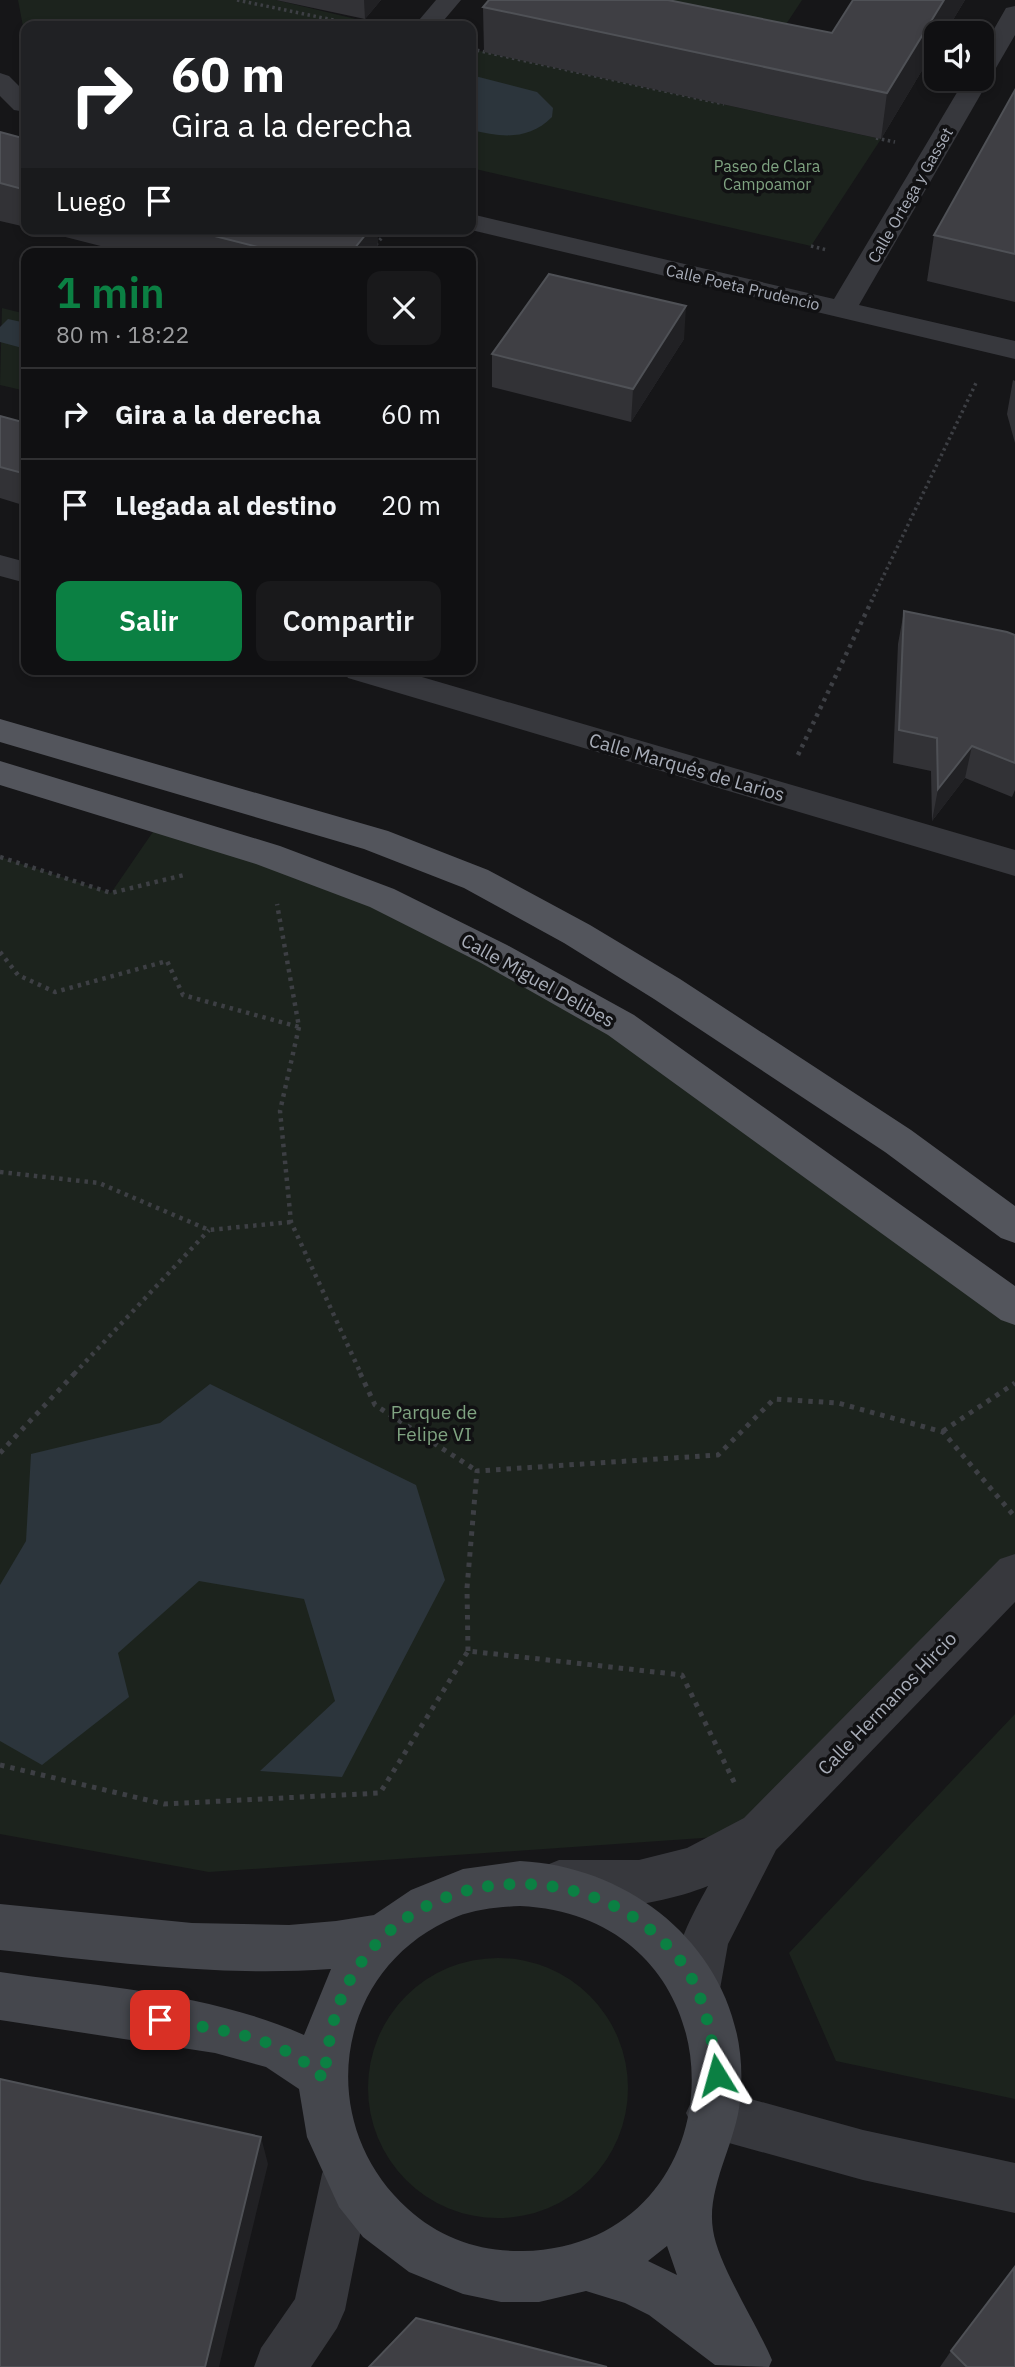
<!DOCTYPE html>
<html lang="es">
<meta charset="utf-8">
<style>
:root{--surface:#101012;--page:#19191b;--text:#f1f3f6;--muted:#9c9d9f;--line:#303032;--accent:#0b8043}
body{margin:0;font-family:"IBM Plex Sans",sans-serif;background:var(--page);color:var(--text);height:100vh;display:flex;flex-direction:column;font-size:26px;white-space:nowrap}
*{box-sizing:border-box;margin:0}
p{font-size:23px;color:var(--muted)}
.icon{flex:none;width:38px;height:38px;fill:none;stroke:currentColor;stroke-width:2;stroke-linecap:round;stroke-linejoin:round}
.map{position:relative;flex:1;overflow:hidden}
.details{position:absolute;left:21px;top:248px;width:455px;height:427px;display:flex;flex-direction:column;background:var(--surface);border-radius:14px;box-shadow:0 4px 10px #0003,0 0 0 2px var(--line)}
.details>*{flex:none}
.guide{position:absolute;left:21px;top:21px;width:455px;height:214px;border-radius:14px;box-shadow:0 4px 10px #0003,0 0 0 2px var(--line);background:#202124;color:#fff;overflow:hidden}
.fabs{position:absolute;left:924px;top:21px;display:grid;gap:14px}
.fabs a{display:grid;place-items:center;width:70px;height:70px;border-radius:14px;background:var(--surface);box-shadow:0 4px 10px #0003,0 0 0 2px var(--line);font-size:35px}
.pin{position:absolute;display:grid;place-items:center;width:60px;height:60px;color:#fff;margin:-30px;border-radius:14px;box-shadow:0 4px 10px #0006}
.me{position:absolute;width:77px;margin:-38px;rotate:352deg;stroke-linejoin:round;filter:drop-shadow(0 0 5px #0008)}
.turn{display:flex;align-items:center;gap:24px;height:147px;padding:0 35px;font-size:32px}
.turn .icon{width:91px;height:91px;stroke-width:2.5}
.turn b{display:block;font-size:49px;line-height:60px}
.then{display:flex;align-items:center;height:66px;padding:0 35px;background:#0003;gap:14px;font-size:26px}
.round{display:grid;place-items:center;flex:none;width:74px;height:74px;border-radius:14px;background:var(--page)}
.headline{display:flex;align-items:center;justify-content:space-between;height:119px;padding:0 35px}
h1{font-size:42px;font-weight:600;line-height:52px;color:var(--accent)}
.cta{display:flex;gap:14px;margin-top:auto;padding:14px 35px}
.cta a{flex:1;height:80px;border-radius:14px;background:var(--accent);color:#fff;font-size:28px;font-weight:600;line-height:80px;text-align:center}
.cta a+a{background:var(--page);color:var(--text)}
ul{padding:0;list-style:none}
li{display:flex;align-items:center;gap:21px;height:91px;padding:0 35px;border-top:2px solid var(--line)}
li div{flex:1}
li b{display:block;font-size:26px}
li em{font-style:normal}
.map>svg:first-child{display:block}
</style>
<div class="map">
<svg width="1015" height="2367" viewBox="0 0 1015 2367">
<rect width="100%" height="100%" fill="#161618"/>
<path fill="#1c231d" d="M 18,0 L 276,0 L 385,26 L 26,26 L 26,42 Z
M 610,0 L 802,0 L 760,64 Z
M 471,49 L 881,139 L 811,246 L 471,168 Z
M 2,308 L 26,314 L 26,391 L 0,385 Z
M 157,826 L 268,855 L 494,954 L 1015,1308 L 1015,1573 L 760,1834 L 209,1872 L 0,1834 L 0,857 L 111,893 Z
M 1015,1714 L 1015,2099 L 836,2061 L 789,1953 Z
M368 2088a130 130 0 1 1 260 0a130 130 0 1 1-260 0Z"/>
<path fill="#2c353c" d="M 471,75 L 537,92 L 553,108 L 552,117 C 528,141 501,137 471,130 Z
M 8,319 L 26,323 L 26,349 L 0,342 L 0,327 Z
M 210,1384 L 416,1485 L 445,1580 L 342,1777 L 260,1771 L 335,1701 L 304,1599 L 199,1581 L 118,1653 L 129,1697 L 42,1765 L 0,1741 L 0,1585 L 26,1541 L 31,1454 L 160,1423 Z"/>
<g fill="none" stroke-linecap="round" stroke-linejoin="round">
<path stroke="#3d3f44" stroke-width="3.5" stroke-dasharray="2.5 3.5" stroke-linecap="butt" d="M 237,0 L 362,26
M 471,49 L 724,104
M 876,138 L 895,142
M 811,246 L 827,250
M 368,254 L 389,229
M 871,602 L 977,381"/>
<path stroke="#3d3f44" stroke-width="4.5" stroke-dasharray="3.5 5" stroke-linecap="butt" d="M 798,755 L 872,600
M 0,857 L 111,893 L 184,875
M 0,952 L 18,975 L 55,992 L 167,961 L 183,995 L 299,1027 L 277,904
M 299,1027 L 280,1111 L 291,1222 L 361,1374
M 0,1172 L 99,1183 L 209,1230 L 291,1222
M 74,1374 L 209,1230"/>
<path stroke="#3d3f44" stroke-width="5" stroke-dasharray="4.5 6" stroke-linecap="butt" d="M 360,1373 L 375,1405 L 477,1471
M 943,1431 L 1015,1383
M 0,1453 L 75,1373
M 468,1651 L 467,1588 L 477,1471 L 718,1455 L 774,1399 L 838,1403 L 943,1432 L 1015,1517
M 0,1765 L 164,1804 L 380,1793 L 468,1651 L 682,1675 L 736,1786"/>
<path fill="#37383d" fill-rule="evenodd" d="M 436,0 L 461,0 L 439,26 L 414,26 Z
M 1015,6 L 1015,35 L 859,305 L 1015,341 L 1015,359 L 467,229 L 471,229 L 471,214 L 834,299 L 965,79 L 982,79 L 982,50 L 1006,8 Z
M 0,73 L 9,76 L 26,93 L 26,112 L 14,110 L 0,96 Z
M 0,555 L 26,562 L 26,583 L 0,576 Z
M 343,670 L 398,670 L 1015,850 L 1015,876 L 348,678 Z
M 1015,1554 L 1015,1602 L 776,1850 L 728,1944 L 720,1989 L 713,2006 L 696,2013 L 679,2006 C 663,1966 689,1921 708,1886 C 663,1904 588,1917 542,1899 L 536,1883 L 542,1867 L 559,1860 L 639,1860 L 687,1848 L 744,1818 L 1000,1559 Z
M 711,2088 L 863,2130 L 1015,2163 L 1015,2213 L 863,2180 L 711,2138 L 694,2130 L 686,2113 L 694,2096 Z
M 347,2149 L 365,2156 L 372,2174 L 345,2310 L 337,2328 L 311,2367 L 254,2367 L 261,2348 L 295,2299 L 322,2174 L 329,2156 Z"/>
<path fill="#45474d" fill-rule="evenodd" d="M 520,1861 C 646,1867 755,1969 740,2101 C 736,2143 706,2188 713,2230 C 718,2265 757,2324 772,2360 L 769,2367 L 715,2365 L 649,2315 L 625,2303 L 586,2291 L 539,2302 L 501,2302 L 463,2294 L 409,2272 L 363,2237 L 339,2207 L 307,2137 L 299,2089 L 266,2067 L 215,2053 L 0,2020 L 0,1972 C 101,1987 210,1993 304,2035 L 331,1969 C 219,1977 110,1962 0,1950 L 0,1904 L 192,1923 L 289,1925 L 336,1921 L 374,1915 L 411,1890 L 463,1869 ZM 520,1906 C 752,1917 745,2246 523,2251 C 480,2252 440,2238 408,2209 C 312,2123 334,1967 456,1917 C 476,1909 498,1907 520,1906 ZM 667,2246 L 677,2275 L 648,2261 Z"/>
<path fill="#53555c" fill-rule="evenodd" d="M 0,719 L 388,831 L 488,870 L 590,925 L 680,979 L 911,1130 L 1015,1206 L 1015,1243 L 1001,1238 L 885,1152 L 654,999 L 564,943 L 464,888 L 364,849 L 0,742 Z
M 0,761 L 280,846 L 394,889 L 507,945 L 634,1015 L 1015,1286 L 1015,1325 L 1001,1320 L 608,1035 L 481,963 L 370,907 L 256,864 L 0,785 Z"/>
</g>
<path fill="#323236" d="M 276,0 L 381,0 L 365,19 Z
M 853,0 L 965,0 L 945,33 L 936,33 L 936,47 L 881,139 L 484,52 L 483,7 L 832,33 Z
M 1015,90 L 1015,302 L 927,281 L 934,235 Z
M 0,132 L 26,139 L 26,227 L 0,221 Z
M 34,229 L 377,229 L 378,254 L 132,254 Z
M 684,339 L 631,422 L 492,387 L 492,354 Z
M 1013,380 L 1015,381 L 1015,443 L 1007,414 Z
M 0,416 L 26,423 L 26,506 L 0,498 Z
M 904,611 L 1015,635 L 1015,790 L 1012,797 L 965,778 L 932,821 L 931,771 L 893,763 L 898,644 Z
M 951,2351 L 1015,2367 L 940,2367 Z"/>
<path fill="#212124" d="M 364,0 L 381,0 L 365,19 Z
M 944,0 L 965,0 L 945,33 L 936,33 L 936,47 L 881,139 L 887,93 Z
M 370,229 L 377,229 L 378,254 L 350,254 Z
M 686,306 L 684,339 L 631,422 L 633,389 Z
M 972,746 L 965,778 L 932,821 L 938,789 Z
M 261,2137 L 268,2164 L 219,2367 L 205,2367 Z"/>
<path fill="#3f3f44" stroke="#4f5156" stroke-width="2" d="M 489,0 L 668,0 L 832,33 L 853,0 L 944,0 L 887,93 L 483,7 Z
M 1015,90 L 1015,254 L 934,235 Z
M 0,132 L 26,139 L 26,190 L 0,183 Z
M 187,229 L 370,229 L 350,254 L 262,254 L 266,249 Z
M 549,274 L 686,306 L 633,389 L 492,354 Z
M 0,416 L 26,423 L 26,474 L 0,467 Z
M 904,611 L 1007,632 L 1015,635 L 1015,763 L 972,746 L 938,789 L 937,738 L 899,730 Z
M 0,2079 L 261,2137 L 205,2367 L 0,2367 Z
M 1014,2268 L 1015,2367 L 967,2367 L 951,2351 Z
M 416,2318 L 607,2367 L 369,2367 Z"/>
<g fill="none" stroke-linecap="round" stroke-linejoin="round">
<path stroke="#0b8043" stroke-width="12" stroke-dasharray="0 21.6" d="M 160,2020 C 216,2029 283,2035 324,2079 C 328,2044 333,2009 351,1978 C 421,1856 602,1854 683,1964 C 705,1995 712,2038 717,2075"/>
</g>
<g text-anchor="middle" stroke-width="7" stroke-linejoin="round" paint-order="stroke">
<g font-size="16" fill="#7fa381" stroke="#111113">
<text x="767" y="172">Paseo de Clara<tspan x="767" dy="18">Campoamor</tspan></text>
</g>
<g font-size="16" fill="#a8adb8" stroke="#111113">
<text transform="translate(910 195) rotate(-60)" y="6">Calle Ortega y Gasset</text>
<text transform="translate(743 287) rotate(13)" y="6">Calle Poeta Prudencio</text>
</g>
<g font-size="19" fill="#a8adb8" stroke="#111113">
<text transform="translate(687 767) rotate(16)" y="7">Calle Marqués de Larios</text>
<text transform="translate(538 980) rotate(29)" y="7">Calle Miguel Delibes</text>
<text transform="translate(887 1703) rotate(-46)" y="7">Calle Hermanos Hircio</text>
</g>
<g font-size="19" fill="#7fa381" stroke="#111113">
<text x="434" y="1419">Parque de<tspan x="434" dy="22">Felipe VI</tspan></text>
</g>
</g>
</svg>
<div class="fabs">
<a><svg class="icon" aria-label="sound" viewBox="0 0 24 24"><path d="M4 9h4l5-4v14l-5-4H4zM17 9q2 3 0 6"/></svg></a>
</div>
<div class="pin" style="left:160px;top:2020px;background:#d93025"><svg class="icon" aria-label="arrive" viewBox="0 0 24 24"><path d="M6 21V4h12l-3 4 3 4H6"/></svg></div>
<svg class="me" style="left:717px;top:2075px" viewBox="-20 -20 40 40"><path d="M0-17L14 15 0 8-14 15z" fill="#0b8043" stroke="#fff" stroke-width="4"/></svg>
<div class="guide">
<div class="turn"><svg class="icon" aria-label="right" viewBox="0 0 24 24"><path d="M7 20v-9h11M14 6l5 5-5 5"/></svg><div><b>60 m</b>Gira a la derecha</div></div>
<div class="then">Luego<svg class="icon" aria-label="arrive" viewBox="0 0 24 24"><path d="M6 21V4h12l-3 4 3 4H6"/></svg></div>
</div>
<section class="details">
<div class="headline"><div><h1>1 min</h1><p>80 m · 18:22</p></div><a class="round"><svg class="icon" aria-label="close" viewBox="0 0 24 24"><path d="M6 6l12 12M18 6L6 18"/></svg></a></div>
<ul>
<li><svg class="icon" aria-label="right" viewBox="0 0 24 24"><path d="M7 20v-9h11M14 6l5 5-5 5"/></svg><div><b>Gira a la derecha</b></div><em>60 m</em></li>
<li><svg class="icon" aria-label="arrive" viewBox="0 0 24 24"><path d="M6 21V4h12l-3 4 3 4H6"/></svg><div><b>Llegada al destino</b></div><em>20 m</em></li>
</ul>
<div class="cta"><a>Salir</a><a>Compartir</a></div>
</section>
</div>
